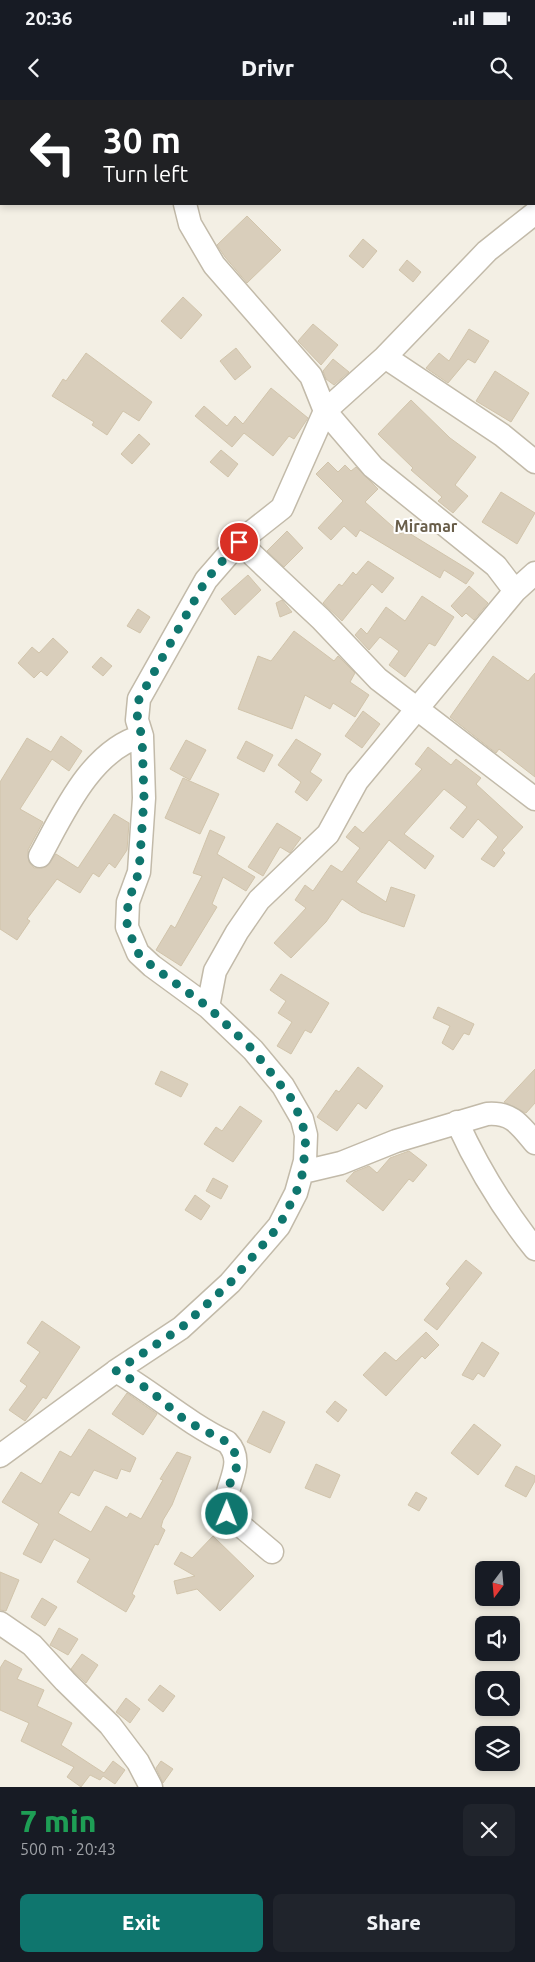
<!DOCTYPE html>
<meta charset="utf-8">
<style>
:root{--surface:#171b24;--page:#20242c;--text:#f1f3f6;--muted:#9ea1a6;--accent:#0f766e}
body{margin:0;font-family:Ubuntu,sans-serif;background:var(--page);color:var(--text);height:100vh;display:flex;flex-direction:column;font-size:19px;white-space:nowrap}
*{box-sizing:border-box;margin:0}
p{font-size:16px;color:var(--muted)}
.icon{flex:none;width:28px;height:28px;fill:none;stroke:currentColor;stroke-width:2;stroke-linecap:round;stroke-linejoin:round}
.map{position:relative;height:1687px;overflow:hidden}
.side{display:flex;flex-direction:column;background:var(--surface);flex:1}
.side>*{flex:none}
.banner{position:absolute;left:0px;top:0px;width:535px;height:105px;box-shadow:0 2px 8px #0003;background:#202124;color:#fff;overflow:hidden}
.needle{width:32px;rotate:196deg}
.tools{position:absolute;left:475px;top:1461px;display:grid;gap:10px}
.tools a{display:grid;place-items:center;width:45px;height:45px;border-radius:8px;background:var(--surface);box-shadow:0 2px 8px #0003;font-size:25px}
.pin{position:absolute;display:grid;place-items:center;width:42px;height:42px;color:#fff;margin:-21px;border:2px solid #fff;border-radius:50%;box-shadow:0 1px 5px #0007}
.me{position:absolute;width:55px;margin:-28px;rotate:1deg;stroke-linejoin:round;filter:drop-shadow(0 0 4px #0008)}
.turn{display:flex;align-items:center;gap:18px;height:105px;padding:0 20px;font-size:22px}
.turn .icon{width:65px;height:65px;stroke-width:2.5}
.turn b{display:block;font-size:35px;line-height:42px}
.round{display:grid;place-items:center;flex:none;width:52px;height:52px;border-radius:8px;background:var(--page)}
.summary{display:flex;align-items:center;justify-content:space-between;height:85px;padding:0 20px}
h1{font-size:30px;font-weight:800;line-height:38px;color:#1e9e55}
.cta{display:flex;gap:10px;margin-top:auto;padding:10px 20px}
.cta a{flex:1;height:58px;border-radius:8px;background:var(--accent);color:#fff;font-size:20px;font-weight:800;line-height:58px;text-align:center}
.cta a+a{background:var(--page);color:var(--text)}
.status{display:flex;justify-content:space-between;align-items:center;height:35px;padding:0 25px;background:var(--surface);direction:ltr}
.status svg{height:14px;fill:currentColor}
header{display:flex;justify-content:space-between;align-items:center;height:65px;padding:0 20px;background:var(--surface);font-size:22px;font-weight:800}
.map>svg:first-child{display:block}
</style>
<div class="status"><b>20:36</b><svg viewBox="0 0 49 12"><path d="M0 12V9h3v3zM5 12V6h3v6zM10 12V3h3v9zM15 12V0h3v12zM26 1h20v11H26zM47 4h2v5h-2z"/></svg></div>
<header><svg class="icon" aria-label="back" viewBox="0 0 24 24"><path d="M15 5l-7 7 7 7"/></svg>Drivr<svg class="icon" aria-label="search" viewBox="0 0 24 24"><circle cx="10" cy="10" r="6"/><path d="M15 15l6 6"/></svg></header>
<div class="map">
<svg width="535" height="1687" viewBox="0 0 535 1687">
<rect width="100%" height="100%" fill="#f3efe4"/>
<path fill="#d9cebb" stroke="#d1c4ab" d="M 247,116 L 281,150 L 247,183 L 225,157 L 217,145 Z
M 363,139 L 377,151 L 363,168 L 349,156 Z
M 407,160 L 421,172 L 413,182 L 399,170 Z
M 183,197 L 202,215 L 181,239 L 161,221 Z
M 313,224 L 338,245 L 321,265 L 298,241 Z
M 469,229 L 489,241 L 475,263 L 468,259 L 448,283 L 426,268 L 439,253 L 449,261 Z
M 236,248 L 251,267 L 235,280 L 220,261 Z
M 86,253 L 152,302 L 139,321 L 123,311 L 107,335 L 92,325 L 94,322 L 52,296 L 63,279 L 66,281 Z
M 333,259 L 349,272 L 334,285 L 326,279 L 323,271 Z
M 495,271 L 529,293 L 511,322 L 476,301 Z
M 271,288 L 308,318 L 294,339 L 289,336 L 273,356 L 244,333 L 232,347 L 195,316 L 204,306 L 227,326 L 235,316 L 243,324 Z
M 411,300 L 450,338 L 476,357 L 455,385 L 468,396 L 453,413 L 438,401 L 442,397 L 411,370 L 413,368 L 378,334 Z
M 139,334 L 150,344 L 132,364 L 121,354 Z
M 221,350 L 238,364 L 228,377 L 210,362 Z
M 328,362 L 338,372 L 345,365 L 351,371 L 356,367 L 378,389 L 365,402 L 401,434 L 404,430 L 474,473 L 466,484 L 444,470 L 440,478 L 360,430 L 356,437 L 344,426 L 331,440 L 318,428 L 343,401 L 316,374 Z
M 501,392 L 535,413 L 517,444 L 482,422 Z
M 287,431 L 303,448 L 284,467 L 267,451 Z
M 368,461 L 394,478 L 382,493 L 372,484 L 342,521 L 323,503 L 339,484 L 342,486 L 353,472 L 356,475 Z
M 248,475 L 261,490 L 235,515 L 221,499 Z
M 469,486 L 488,503 L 474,520 L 466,513 L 462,517 L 451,506 Z
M 422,496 L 454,517 L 435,546 L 429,543 L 405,577 L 389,565 L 399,551 L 380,537 L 369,550 L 355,535 L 361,528 L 367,534 L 386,507 L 405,521 Z
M 282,500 L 292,512 L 280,517 L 276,503 Z
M 138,509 L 150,517 L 140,533 L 127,526 Z
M 294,531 L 334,561 L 338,556 L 355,573 L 350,582 L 369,595 L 355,617 L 333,603 L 330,609 L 305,595 L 292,629 L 238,609 L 258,556 L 271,561 Z
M 53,538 L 68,552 L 47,576 L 41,571 L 34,578 L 18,563 L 32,547 L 39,553 Z
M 493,556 L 528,581 L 535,573 L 535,677 L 499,649 L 496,653 L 450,617 Z
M 101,557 L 112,566 L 103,576 L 92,567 Z
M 363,611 L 380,624 L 362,648 L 345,636 Z
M 61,636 L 82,651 L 69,671 L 52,659 L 20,709 L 43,722 L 28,750 L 29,762 L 34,768 L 46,767 L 56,754 L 78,768 L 114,714 L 129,723 L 127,750 L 115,768 L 109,763 L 99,777 L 93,773 L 80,793 L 57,779 L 27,819 L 30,821 L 17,840 L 0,829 L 0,682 L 27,638 L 51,652 Z
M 296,639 L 321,654 L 310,672 L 322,680 L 307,701 L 295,692 L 301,682 L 278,665 Z
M 186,640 L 206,650 L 190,680 L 170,669 Z
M 246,641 L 273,655 L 264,672 L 237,658 Z
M 428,647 L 451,665 L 456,659 L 481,678 L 476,684 L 523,727 L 502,750 L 505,753 L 494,767 L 481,759 L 498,737 L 478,719 L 463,738 L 450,728 L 467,707 L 444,689 L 404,734 L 434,756 L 425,769 L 389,740 L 356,782 L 386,802 L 391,787 L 415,795 L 404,827 L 361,812 L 342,799 L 326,822 L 291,858 L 274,843 L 306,808 L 295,800 L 305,785 L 313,791 L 331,765 L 342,772 L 360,748 L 346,737 L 355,726 L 363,733 L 422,669 L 415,664 Z
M 183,678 L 219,694 L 200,734 L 165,718 Z
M 277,723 L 301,738 L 290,753 L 280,747 L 263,776 L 248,767 Z
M 210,730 L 225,737 L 217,754 L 255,777 L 246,791 L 223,777 L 212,804 L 217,807 L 181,866 L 156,850 L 171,825 L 175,828 L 202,776 L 193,773 Z
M 281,874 L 329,903 L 311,933 L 305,930 L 291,954 L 277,946 L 292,922 L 278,913 L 286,901 L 270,890 Z
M 438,907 L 474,924 L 469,935 L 464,933 L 453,950 L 442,943 L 450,926 L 433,918 Z
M 358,967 L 383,986 L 366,1009 L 358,1003 L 337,1031 L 317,1017 L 336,990 L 339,992 Z
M 535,969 L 535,1003 L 526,1013 L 504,1002 Z
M 161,971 L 188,984 L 181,997 L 155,984 Z
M 240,1006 L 262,1021 L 233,1062 L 204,1044 L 216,1027 L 222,1031 Z
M 409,1051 L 427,1065 L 413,1082 L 409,1079 L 383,1111 L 346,1081 L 354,1072 L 369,1066 L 377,1073 L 390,1058 Z
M 213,1078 L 228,1086 L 221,1099 L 206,1091 Z
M 195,1095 L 210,1106 L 201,1120 L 185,1110 Z
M 466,1160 L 482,1173 L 437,1230 L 424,1220 L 450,1188 L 446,1184 Z
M 42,1221 L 80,1247 L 46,1299 L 43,1297 L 25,1321 L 9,1310 L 27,1286 L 20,1281 L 40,1252 L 27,1243 Z
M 426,1232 L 439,1245 L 425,1259 L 422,1256 L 386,1296 L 363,1275 L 385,1252 L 396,1261 Z
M 482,1242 L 499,1253 L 484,1277 L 478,1273 L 473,1280 L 462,1275 Z
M 127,1293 L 157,1314 L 143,1335 L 112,1314 Z
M 335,1301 L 347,1310 L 338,1322 L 326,1312 Z
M 263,1311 L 285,1322 L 270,1353 L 247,1342 Z
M 474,1324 L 501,1345 L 478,1375 L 451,1353 Z
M 89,1329 L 136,1358 L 130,1372 L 121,1369 L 117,1379 L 94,1370 L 79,1396 L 71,1392 L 58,1413 L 91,1432 L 106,1406 L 127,1418 L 130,1413 L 141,1419 L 163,1380 L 160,1379 L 177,1352 L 191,1357 L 172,1405 L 163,1420 L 161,1427 L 165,1430 L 158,1445 L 155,1444 L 132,1494 L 135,1496 L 126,1512 L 77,1482 L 90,1459 L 54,1439 L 41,1463 L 23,1454 L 39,1424 L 2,1402 L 21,1372 L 41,1384 L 60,1351 L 71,1357 Z
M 316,1364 L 340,1375 L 330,1398 L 305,1388 Z
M 516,1366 L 535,1376 L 535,1381 L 526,1397 L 505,1386 Z
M 416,1392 L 427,1398 L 419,1411 L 408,1405 Z
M 213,1436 L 254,1476 L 220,1511 L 197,1489 L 177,1494 L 174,1481 L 195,1476 L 174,1464 L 181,1452 L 192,1458 Z
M 0,1472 L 19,1480 L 6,1511 L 0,1510 Z
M 42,1498 L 57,1507 L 45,1526 L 31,1517 Z
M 59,1528 L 78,1539 L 68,1555 L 50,1545 Z
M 82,1554 L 98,1565 L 86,1583 L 71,1569 Z
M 5,1560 L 22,1569 L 17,1579 L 44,1590 L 37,1606 L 72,1623 L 61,1645 L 104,1673 L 113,1661 L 125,1670 L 115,1684 L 103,1676 L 100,1680 L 90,1675 L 81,1687 L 67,1677 L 74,1667 L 21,1641 L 29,1623 L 0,1610 L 0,1568 Z
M 160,1585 L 175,1596 L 163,1612 L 148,1600 Z
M 126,1598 L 140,1609 L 130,1623 L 116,1612 Z
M 161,1661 L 173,1669 L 163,1683 L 156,1668 Z"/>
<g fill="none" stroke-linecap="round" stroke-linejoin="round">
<g stroke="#c2baa9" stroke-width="25">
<path id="minor" d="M 157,0 L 158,1
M 185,104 L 190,124 L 214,165 L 311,276 L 325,311 L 373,367 L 496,466 L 515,491
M 385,257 L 487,151 L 535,113
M 239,442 L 321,519 L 378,579 L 535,699
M 40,756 C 63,714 91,650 142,636
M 208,907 L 215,871 L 237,832 L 259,800 L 328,734 L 357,681 L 515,491 L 535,473
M 457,1022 C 478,1068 503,1109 535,1149
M 303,1072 L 341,1063 L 396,1041 L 487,1014 C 512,1012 520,1025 535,1043
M 116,1271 C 154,1293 187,1323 227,1342 C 249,1365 220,1388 227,1414 L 272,1452
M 0,1356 L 116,1271 L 181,1228 L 230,1183 L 279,1126 L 296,1093 L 305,1061 L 306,1035 L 302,1019 L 283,986 L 253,950 L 208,907 L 152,866 L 138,853 L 127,827 L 128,802 L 139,772 L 144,698 L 142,636 L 137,620 L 139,599 L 206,480 L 239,442 L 282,408 L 325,311 L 385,257 L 502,335 L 535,362
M 0,1523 L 32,1545 L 65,1581 L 110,1625 L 138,1662 L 151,1687"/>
</g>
<use href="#minor" stroke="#fff" stroke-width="22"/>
</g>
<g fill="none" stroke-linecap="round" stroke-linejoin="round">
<path stroke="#0f766e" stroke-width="9" stroke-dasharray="0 16.2" d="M 227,1414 L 224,1405 L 227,1391 L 237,1366 L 237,1357 L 232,1348 L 227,1342 L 186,1321 L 148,1289 L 116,1271 L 181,1228 L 230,1183 L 279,1126 L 296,1093 L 303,1072 L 306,1035 L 294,1002 L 253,950 L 208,907 L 152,866 L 138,853 L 127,827 L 128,802 L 139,772 L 144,698 L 142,636 L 137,620 L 139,599 L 206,480 L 239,442"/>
</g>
<g text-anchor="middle" stroke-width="4" stroke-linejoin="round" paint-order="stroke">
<g font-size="16" font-weight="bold" fill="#695e4a" stroke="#fff">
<text x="426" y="432">Miramar</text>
</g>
</g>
</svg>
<div class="tools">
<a><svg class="needle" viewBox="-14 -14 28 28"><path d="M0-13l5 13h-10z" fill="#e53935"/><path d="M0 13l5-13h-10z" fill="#9ea1a6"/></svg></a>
<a><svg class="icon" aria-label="sound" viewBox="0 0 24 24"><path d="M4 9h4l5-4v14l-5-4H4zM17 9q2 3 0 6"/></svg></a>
<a><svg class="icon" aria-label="search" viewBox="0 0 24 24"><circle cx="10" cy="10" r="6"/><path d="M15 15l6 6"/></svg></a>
<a><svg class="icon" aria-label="layers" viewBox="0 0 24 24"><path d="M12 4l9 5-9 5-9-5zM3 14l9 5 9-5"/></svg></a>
</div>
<div class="pin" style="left:239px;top:442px;background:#d93025"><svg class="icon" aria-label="arrive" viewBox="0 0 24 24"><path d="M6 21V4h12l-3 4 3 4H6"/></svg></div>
<svg class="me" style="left:227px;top:1414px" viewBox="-20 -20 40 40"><circle r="17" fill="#0f766e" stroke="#fff" stroke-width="3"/><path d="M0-11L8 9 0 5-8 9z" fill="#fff"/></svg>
<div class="banner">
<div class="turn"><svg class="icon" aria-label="left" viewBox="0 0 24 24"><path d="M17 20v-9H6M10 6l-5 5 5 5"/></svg><div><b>30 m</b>Turn left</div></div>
</div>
</div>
<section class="side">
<div class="summary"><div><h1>7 min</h1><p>500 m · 20:43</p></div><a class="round"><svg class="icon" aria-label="close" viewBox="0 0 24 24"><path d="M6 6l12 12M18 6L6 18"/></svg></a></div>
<div class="cta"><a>Exit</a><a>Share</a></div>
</section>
